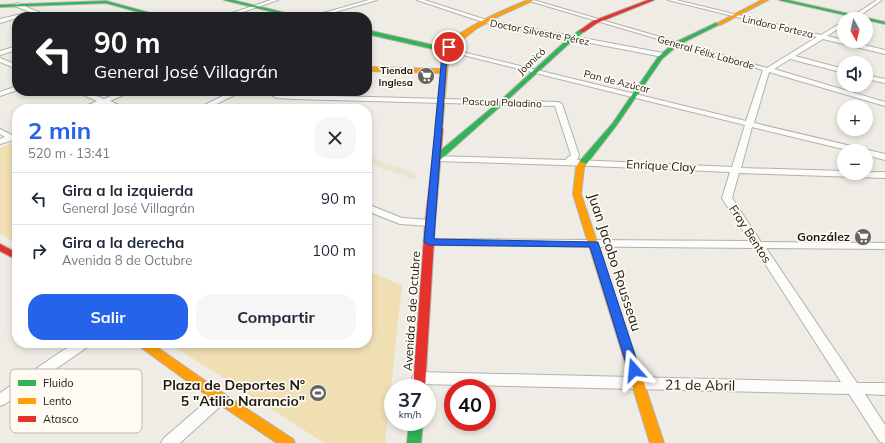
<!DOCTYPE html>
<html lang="es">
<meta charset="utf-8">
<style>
:root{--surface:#fff;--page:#f6f6f7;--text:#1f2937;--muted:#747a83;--line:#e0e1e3;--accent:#2563eb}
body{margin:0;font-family:Mulish,sans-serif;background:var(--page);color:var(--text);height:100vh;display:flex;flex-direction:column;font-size:15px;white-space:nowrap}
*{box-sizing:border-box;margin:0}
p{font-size:13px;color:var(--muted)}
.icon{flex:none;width:22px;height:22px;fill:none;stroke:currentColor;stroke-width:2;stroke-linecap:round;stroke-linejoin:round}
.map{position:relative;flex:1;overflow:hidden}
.side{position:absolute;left:12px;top:104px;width:360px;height:244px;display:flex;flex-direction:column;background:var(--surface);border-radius:16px;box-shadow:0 2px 6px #0003}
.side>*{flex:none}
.guide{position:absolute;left:12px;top:12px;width:360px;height:84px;border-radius:16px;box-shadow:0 2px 6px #0003;background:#202124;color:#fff;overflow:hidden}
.needle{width:26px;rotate:172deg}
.buttons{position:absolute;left:837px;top:12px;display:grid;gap:8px}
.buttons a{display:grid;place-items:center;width:36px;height:36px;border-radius:50%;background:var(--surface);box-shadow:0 2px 6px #0003;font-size:20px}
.speed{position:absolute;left:384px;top:379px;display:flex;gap:8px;font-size:20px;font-weight:700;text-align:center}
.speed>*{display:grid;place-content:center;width:52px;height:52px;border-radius:50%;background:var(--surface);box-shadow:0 2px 6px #0003;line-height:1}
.speed small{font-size:10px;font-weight:400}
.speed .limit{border:6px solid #d22;background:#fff;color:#111}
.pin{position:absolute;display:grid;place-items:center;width:34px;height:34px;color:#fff;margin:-17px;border:2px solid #fff;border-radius:50%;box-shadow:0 1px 4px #0007}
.me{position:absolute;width:44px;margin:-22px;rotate:342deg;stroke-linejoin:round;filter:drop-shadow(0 0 3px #0008)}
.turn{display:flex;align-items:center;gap:14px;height:84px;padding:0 16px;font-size:18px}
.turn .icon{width:52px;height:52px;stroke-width:2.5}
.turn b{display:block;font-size:28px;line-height:34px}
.round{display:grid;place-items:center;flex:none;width:42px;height:42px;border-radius:16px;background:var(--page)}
.overview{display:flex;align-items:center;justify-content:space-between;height:68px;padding:0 16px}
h1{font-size:24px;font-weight:700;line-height:30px;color:var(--accent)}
.action{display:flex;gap:8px;margin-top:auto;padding:8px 16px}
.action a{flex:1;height:46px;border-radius:16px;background:var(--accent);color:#fff;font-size:16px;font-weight:700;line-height:46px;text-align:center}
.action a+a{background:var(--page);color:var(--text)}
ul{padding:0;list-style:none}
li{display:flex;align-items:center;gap:12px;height:52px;padding:0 16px;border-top:1px solid var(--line)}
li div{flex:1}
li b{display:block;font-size:15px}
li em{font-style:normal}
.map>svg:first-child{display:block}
</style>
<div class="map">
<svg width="885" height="443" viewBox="0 0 885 443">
<rect width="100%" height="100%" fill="#eeece4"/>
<path fill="#e9e4d4" d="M 373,158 L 416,173 L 415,180 L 367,163 Z"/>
<path fill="#f0dfb3" d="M 17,141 L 17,244 L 0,233 L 0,148 Z
M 367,270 L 402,286 L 385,443 L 324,443 L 169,343 L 367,343 Z"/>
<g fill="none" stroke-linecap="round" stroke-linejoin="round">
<g stroke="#b3b1ab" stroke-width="2">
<path id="street" d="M 271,0 L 278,0 L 228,17 L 220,17 Z
M 369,0 L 377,0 L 318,17 L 309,17 Z
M 417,0 L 424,0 L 487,20 L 663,53 L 666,55 L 663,57 L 486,23 Z
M 526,0 L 533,0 L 767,68 L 817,37 L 668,0 L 676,0 L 821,35 L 844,21 L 844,25 L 827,36 L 885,50 L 885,54 L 823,39 L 795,56 L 844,69 L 844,73 L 790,59 L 774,69 L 885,102 L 885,106 L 769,72 L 754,123 L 885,154 L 885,160 L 866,155 L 866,151 L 851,151 L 752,127 L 741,168 L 844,171 L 844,173 L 885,172 L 885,178 L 739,173 L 732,198 L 761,242 L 885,243 L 885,249 L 766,248 L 857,383 L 885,383 L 885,395 L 865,394 L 885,425 L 885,443 L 880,442 L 849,394 L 419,384 L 414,382 L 412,378 L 414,374 L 419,372 L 841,382 L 755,248 L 429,245 L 424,242 L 429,239 L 750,241 L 722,198 L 730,172 L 592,166 L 437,161 L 433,158 L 434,156 L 565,160 L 571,155 L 555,106 L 294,99 L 277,98 L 263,91 C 274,91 283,94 294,95 L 558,102 L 562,104 L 579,155 L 577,160 L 732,167 L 745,125 L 443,50 L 446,48 L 746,121 L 763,70 Z
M 877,0 L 882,0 L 855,19 L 848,19 Z
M 17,3 L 48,16 L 49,17 L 41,17 L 35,14 L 17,17 L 17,18 L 0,23 L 0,19 L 30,12 L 15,6 L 14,5 Z
M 17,46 L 17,50 L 0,55 L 0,51 Z
M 0,58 L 17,65 L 17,69 L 0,62 Z
M 866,75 L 885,79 L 885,83 L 866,79 Z
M 17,86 L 17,90 L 0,96 L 0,92 Z
M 74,91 L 84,91 L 104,99 L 123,91 L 133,91 L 110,101 L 127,109 L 116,109 L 104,104 L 91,109 L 80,109 L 97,101 Z
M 233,91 L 243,91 L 206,109 L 196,109 Z
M 0,129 L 12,135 L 17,134 L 17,139 L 0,144 L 0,139 L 5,137 L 0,134 Z
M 367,204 L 402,218 L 430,220 L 435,223 L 430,226 L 400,224 L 367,211 Z
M 74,343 L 90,343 L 89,346 L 5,404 L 0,406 L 0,393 Z
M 220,392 L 225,394 L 227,398 L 225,402 L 180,443 L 161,443 L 164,438 L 215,394 Z"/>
</g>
<g stroke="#b3b1ab" stroke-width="2">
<path id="fast" d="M 224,0 L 232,0 L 302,17 L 294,17 Z
M 779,0 L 787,0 L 885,22 L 885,24 Z
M 106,1 L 165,17 L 157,17 L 106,3 L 0,7 L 0,5 Z
M 716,23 L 720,24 L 678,45 L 662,59 L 616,126 L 585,166 L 579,166 L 578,164 L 579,162 L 612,124 L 658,57 L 674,43 Z
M 367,30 L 446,48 L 449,50 L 446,52 L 367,34 Z
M 580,30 L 585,31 L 574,39 L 504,103 L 440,160 L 434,160 L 433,158 L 434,156 L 500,101 L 570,37 Z
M 409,422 L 423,422 L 421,443 L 407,443 Z"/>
</g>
<g stroke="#b3b1ab" stroke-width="2">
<path id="slow" d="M 528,0 L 534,0 L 499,16 L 477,28 L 449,50 L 442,131 L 436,131 L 435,129 L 441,73 L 367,71 L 367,67 L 441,69 C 442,64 441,56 443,51 C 449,33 510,7 528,0 Z
M 762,0 L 768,0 L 720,25 L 716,24 Z
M 579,162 L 582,162 L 586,164 L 584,168 L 581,194 L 664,443 L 650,443 L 573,194 L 576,168 Z
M 137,343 L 151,343 L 224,394 L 293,439 L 295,443 L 277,443 L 216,402 L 139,346 Z"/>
</g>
<g stroke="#b3b1ab" stroke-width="2">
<path id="jam" d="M 648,0 L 654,0 L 597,23 L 584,32 L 579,31 L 593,21 Z
M 436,127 L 439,127 L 443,129 L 435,223 L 425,388 L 413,388 L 425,223 Z
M 0,244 L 17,253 L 17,260 L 0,251 Z"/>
</g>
<use href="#street" fill="#fcfcfb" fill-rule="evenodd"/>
<use href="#fast" fill="#30b455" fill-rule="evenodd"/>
<use href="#slow" fill="#ff9f0a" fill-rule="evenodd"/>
<use href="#jam" fill="#e5322d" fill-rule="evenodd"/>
</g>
<path fill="#2563eb" stroke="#184099" d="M 449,45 L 451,47 L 447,55 L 434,239 L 598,242 L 640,370 L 638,373 L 634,375 L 630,373 L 628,370 L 590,247 L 429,245 L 424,242 L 442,55 L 447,46 Z"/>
<defs>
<g id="supermarket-disc" transform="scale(0.9)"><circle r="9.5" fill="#66645e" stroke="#fffbf2"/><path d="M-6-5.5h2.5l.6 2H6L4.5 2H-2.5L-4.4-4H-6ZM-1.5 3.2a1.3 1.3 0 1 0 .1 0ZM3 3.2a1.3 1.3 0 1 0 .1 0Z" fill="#fff"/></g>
<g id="stadium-disc" transform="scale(0.9)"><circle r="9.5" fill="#66645e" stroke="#fffbf2"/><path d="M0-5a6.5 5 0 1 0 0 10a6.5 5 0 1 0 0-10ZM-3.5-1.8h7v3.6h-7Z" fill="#fff"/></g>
</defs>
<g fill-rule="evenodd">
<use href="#supermarket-disc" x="426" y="76"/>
<use href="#supermarket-disc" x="863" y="237"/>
<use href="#stadium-disc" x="318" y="393"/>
</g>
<g text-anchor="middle" stroke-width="3.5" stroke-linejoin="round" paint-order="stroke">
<g font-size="10" fill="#1d1b16" stroke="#fffbf2">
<text transform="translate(778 26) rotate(13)" y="4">Lindoro Forteza</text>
<text transform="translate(540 32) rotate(11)" y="4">Doctor Silvestre Pérez</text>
<text transform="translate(706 52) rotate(16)" y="4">General Félix Laborde</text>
<text transform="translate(531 61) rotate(-43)" y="4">Joanicó</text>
<text transform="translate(617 81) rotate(14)" y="4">Pan de Azúcar</text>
<text transform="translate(502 102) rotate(2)" y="4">Pascual Paladino</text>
</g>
<g font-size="10" font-weight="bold" fill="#1d1b16" stroke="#fffbf2" text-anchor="end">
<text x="413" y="74">Tienda<tspan x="413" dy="12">Inglesa</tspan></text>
</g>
<g font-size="12" fill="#1d1b16" stroke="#fffbf2">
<text transform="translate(661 166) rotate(3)" y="4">Enrique Clay</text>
<text transform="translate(750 234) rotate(57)" y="4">Fray Bentos</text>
<text transform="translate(412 311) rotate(-86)" y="4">Avenida 8 de Octubre</text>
</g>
<g font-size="12" font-weight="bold" fill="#1d1b16" stroke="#fffbf2" text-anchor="end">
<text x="850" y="241">González</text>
</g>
<g font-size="14" fill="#1d1b16" stroke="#fffbf2">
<text transform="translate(615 262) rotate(72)" y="5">Juan Jacobo Rousseau</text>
<text transform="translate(700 385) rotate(1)" y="5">21 de Abril</text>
</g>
<g font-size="14" font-weight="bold" fill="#1d1b16" stroke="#fffbf2" text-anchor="end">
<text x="305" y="390">Plaza de Deportes Nº<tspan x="305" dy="16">5 "Atilio Narancio"</tspan></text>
</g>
</g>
<rect x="10" y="369" width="132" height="64" rx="6" fill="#fffbf2" stroke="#bbb8b0" stroke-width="1"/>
<rect x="18" y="380" width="18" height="6" fill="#30b455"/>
<rect x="18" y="398" width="18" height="6" fill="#ff9f0a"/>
<rect x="18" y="416" width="18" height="6" fill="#e5322d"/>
<g font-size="11" fill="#1d1b16">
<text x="43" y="387">Fluido</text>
<text x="43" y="405">Lento</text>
<text x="43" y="423">Atasco</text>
</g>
</svg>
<div class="buttons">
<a><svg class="needle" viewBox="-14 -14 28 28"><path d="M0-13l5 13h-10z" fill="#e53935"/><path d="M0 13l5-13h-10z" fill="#747a83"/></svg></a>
<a><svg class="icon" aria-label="sound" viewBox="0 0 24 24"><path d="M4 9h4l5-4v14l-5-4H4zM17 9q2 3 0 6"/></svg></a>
<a>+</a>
<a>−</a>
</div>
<div class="speed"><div>37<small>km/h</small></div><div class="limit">40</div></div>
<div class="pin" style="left:449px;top:47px;background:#d93025"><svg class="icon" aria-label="arrive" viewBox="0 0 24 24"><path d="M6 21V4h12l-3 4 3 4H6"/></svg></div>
<svg class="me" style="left:634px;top:370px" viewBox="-20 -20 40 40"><path d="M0-17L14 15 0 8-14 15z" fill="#2563eb" stroke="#fff" stroke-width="4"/></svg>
<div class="guide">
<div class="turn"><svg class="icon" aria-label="left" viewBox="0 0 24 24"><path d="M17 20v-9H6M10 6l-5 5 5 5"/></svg><div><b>90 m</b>General José Villagrán</div></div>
</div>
<section class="side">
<div class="overview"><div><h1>2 min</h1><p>520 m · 13:41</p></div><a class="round"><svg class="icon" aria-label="close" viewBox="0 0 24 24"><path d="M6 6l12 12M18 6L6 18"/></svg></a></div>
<ul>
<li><svg class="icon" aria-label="left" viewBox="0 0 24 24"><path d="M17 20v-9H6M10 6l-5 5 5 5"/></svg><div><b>Gira a la izquierda</b><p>General José Villagrán</p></div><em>90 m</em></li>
<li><svg class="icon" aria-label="right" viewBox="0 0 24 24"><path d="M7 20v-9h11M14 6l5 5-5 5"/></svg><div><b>Gira a la derecha</b><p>Avenida 8 de Octubre</p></div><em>100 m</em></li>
</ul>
<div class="action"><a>Salir</a><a>Compartir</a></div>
</section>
</div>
